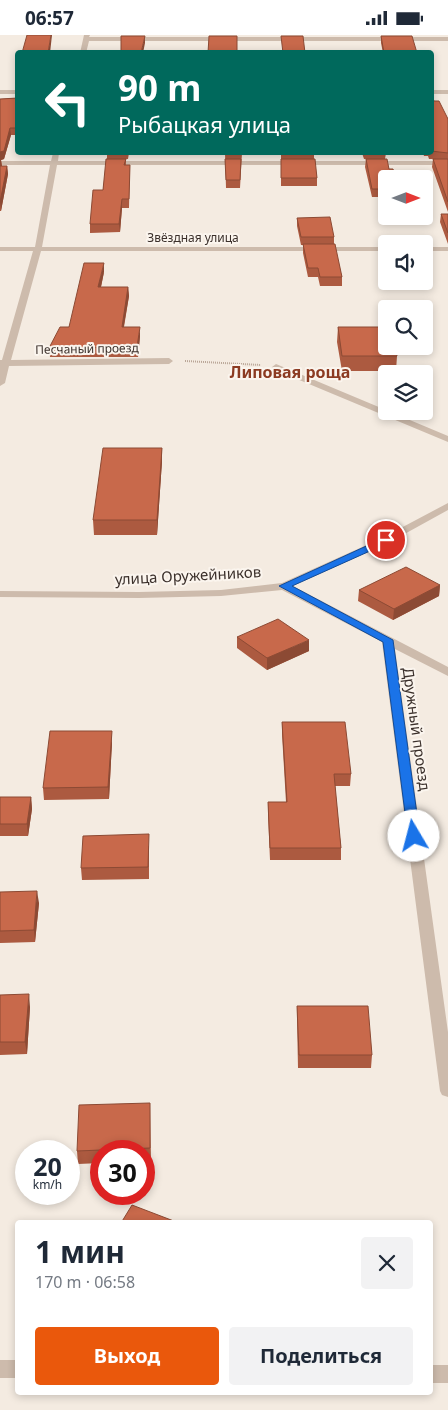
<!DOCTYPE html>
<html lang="ru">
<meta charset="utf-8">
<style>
:root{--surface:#fff;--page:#f2f2f3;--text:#1f2937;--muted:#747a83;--accent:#ea580c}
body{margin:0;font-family:"Noto Sans",sans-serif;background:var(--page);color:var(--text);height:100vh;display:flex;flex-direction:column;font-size:19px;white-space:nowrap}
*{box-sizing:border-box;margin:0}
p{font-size:16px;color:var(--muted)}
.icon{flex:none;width:28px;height:28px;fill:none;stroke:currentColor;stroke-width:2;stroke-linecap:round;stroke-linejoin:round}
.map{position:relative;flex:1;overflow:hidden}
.panel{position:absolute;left:15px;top:1185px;width:418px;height:175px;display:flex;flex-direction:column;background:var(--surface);border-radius:5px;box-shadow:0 2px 8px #0003}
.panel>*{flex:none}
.hud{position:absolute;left:15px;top:15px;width:419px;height:105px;border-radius:5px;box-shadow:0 2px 8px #0003;background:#00695c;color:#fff;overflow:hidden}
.needle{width:32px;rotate:90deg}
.fabs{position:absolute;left:378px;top:135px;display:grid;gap:10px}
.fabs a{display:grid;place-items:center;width:55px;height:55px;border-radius:5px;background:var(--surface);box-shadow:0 2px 8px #0003;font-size:25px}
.speed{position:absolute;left:15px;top:1105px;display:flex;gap:10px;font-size:25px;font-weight:700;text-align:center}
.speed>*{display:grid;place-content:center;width:65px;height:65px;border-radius:50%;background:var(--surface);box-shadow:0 2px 8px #0003;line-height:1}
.speed small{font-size:12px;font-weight:400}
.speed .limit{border:8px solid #d22;background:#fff;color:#111}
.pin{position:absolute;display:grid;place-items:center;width:42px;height:42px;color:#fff;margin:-21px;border:2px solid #fff;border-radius:50%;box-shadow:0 1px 5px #0007}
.me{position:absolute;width:55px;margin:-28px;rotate:352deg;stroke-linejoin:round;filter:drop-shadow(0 0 4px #0008)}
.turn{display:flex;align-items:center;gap:18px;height:105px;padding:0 20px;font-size:22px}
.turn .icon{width:65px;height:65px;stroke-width:2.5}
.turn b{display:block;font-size:35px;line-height:42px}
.round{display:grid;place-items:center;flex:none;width:52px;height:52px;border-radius:5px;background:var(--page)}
.head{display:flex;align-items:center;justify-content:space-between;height:85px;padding:0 20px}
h1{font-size:30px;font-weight:700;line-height:38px}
.action{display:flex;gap:10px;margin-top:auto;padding:10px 20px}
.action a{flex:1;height:58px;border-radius:5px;background:var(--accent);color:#fff;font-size:20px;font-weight:700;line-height:58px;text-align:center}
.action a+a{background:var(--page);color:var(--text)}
.status{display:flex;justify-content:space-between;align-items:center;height:35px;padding:0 25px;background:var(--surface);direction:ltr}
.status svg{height:14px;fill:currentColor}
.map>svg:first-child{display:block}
</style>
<div class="status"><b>06:57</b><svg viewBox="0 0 49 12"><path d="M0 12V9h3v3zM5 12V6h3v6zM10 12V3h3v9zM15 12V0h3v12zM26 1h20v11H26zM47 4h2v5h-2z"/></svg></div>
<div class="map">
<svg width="448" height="1375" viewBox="0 0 448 1375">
<rect width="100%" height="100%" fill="#f4ebe1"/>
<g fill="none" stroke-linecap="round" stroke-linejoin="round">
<path stroke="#b9a596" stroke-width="2" stroke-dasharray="1 1" stroke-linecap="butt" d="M 185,326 L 261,330"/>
<path fill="#cdbbac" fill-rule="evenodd" d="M 84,0 L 90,0 L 89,2 L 448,2 L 448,6 L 89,6 L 86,18 L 80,18 Z
M 0,55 L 18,55 L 18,59 L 0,59 Z
M 431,55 L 448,55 L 448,59 L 431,59 Z
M 53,118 L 59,118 L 58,126 L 448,126 L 448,130 L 57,130 L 42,212 L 386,212 L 386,216 L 41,216 L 11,325 L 169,323 L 173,326 L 169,329 L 9,331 L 5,348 L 0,351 L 0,325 L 2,325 L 33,216 L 0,216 L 0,212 L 35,212 L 50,130 L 0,130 L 0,126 L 51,126 Z
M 424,212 L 448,212 L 448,216 L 424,216 Z
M 276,329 L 448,401 L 448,407 L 273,334 L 272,332 Z
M 448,468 L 448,475 L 390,507 L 293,551 L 448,632 L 448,641 L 395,614 L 448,997 L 448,1062 L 442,1060 L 440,1056 L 382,607 L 282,555 L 221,561 L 139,563 L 0,562 L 0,556 L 139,557 L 221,555 L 282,548 L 382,503 Z
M 0,1325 L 18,1325 L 18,1343 L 0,1343 Z
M 430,1330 L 448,1330 L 448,1348 L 430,1348 Z"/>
</g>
<path fill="#ac5a40" d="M 381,1 L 417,18 L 383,18 L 381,8 Z
M 18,35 L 18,50 L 16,50 L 16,43 Z
M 431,62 L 434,66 L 448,84 L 448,177 L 432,132 L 433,124 L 429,124 L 428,121 L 424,121 L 423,118 L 431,118 Z
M 18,63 L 18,100 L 11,100 L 4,124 L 1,125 L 2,131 L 7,131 L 8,139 L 1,176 L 0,176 L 0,64 Z
M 107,118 L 129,118 L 128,124 L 126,124 L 126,130 L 130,130 L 129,173 L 122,173 L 120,197 L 90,198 L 90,189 L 103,155 L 107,124 Z
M 225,118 L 242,118 L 240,153 L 226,153 Z
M 281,118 L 314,118 L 314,124 L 317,143 L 317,151 L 281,151 Z
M 362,118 L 386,118 L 385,124 L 389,134 L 386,144 L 386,162 L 372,162 L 365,132 L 366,124 L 364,124 Z
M 441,179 L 448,179 L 448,209 L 440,187 Z
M 297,183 L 334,202 L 334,209 L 342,242 L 342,251 L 320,251 L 318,242 L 308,242 L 303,218 L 303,210 L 301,210 L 297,191 Z
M 104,237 L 101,252 L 128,252 L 129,261 L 124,292 L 140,301 L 138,322 L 50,322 L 49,313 L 69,292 Z
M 338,292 L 397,321 L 396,336 L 342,336 L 337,307 Z
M 162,413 L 162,426 L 157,500 L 94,500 L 93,485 Z
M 440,550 L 439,561 L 393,585 L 358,566 L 359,555 Z
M 237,602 L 309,616 L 267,635 L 237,613 Z
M 282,687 L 351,739 L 350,751 L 335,751 L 341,813 L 341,825 L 270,825 L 268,779 L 268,767 L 286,767 L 282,699 Z
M 112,707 L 109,764 L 44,765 L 43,753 Z
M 0,762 L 31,762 L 32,774 L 28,801 L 0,801 Z
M 149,811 L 149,844 L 82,845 L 81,833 Z
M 0,857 L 39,868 L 35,907 L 0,908 Z
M 0,960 L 30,972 L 27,1019 L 0,1020 Z
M 297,971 L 372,1020 L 371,1033 L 298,1033 L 297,983 Z
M 150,1068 L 151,1126 L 144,1126 L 144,1116 L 101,1116 L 101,1128 L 78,1129 L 77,1116 Z"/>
<path fill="#8c4a34" d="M 51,0 L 52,0 L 50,18 L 48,18 Z
M 145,1 L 145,8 L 143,18 L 141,18 Z
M 10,93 L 11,100 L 4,124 L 1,125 L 2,132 L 0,138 L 0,117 Z
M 7,131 L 8,139 L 1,176 L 0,167 Z
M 122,164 L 122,173 L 120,197 L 119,189 Z
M 104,228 L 104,237 L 99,261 L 98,252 Z
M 128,252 L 129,261 L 122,301 L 122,292 Z
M 140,292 L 140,301 L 138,322 L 137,312 Z
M 162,413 L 162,426 L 157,500 L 157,485 Z
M 440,550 L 439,561 L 393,585 L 394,574 Z
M 309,605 L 309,616 L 267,635 L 267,623 Z
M 112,696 L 112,707 L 109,764 L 108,752 Z
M 31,762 L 32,774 L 28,801 L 27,789 Z
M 37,856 L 39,868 L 35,907 L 34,895 Z
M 29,959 L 30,972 L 27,1019 L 25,1007 Z"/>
<path fill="#c8694b" stroke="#8c4a34" d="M 27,0 L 51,0 L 48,18 L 22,18 Z
M 121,1 L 145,1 L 141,18 L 121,18 Z
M 209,1 L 237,1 L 237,18 L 208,18 Z
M 281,1 L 303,1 L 305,18 L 283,18 Z
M 381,1 L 412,1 L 417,18 L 384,18 Z
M 431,62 L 432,62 L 434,66 L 439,66 L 448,84 L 448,118 L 431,116 Z
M 18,63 L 18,91 L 17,93 L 10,93 L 4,116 L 0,117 L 0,64 Z
M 106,124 L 126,124 L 124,130 L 130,130 L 129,164 L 122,164 L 119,189 L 90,189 L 93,155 L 103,155 Z
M 225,124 L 241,124 L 240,145 L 226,145 Z
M 281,124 L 315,124 L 317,143 L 281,143 Z
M 366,124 L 387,124 L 389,134 L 393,134 L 396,144 L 386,144 L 386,154 L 372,154 Z
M 433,124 L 448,124 L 448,167 Z
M 0,131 L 7,131 L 0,167 Z
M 441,179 L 448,179 L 448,198 Z
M 330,182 L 334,202 L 301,202 L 297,183 Z
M 303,209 L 335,209 L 342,242 L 320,242 L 318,233 L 308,233 Z
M 84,228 L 104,228 L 98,252 L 128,252 L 122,292 L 140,292 L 137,312 L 49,313 L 60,292 L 69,292 Z
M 338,292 L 386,292 L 386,311 L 395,311 L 397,321 L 342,321 Z
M 103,413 L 162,413 L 157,485 L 93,485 Z
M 406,532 L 440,550 L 394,574 L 359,555 Z
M 278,584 L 309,605 L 267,623 L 237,602 Z
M 282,687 L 345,687 L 351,739 L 334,739 L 341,813 L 270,813 L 268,767 L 287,767 Z
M 50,696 L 112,696 L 108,752 L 43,753 Z
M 0,762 L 31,762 L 27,789 L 0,789 Z
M 149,799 L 148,832 L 81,833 L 83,801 Z
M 37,856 L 34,895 L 0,896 L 0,857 Z
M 29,959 L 25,1007 L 0,1007 L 0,960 Z
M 297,971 L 368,971 L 372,1020 L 299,1020 Z
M 150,1068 L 150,1113 L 77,1116 L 79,1070 Z
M 132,1170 L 179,1188 L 121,1188 Z"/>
<path fill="#1a73e8" stroke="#114b97" d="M 386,502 L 391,505 L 390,507 L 292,551 L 393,605 L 420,801 L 414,805 L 408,801 L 383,607 L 279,551 Z"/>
<g text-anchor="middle" stroke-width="4" stroke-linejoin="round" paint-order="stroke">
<g font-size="12" fill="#3b302b" stroke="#fbf5ee">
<text x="193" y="207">Звёздная улица</text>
<text transform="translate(87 314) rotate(-1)" y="4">Песчаный проезд</text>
</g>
<g font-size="15" fill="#3b302b" stroke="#fbf5ee">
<text transform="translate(188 541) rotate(-3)" y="5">улица Оружейников</text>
<text transform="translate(416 694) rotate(82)" y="5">Дружный проезд</text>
</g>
<g font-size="16" font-weight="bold" fill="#8c3b22" stroke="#fbf5ee">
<text x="290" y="343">Липовая роща</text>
</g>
</g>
</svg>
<div class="fabs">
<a><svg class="needle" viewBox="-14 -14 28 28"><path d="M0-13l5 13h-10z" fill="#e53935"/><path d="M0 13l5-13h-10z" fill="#747a83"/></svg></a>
<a><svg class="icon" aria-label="sound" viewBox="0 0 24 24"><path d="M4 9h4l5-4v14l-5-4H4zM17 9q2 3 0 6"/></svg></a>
<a><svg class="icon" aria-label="search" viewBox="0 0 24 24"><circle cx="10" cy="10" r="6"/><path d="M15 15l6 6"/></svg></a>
<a><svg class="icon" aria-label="layers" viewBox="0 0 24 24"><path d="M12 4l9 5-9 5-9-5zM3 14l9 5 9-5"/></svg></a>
</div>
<div class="speed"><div>20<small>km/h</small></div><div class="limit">30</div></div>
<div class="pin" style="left:386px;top:505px;background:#d93025"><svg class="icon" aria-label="arrive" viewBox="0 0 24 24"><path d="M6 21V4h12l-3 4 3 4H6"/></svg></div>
<svg class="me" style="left:414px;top:801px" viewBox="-20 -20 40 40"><circle r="19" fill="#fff"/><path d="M0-13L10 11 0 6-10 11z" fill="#1a73e8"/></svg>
<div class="hud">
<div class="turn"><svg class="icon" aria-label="left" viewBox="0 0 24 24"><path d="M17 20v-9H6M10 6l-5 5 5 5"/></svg><div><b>90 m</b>Рыбацкая улица</div></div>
</div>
<section class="panel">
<div class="head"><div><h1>1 мин</h1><p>170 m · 06:58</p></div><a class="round"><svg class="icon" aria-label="close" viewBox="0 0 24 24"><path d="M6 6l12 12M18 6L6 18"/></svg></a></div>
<div class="action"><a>Выход</a><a>Поделиться</a></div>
</section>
</div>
